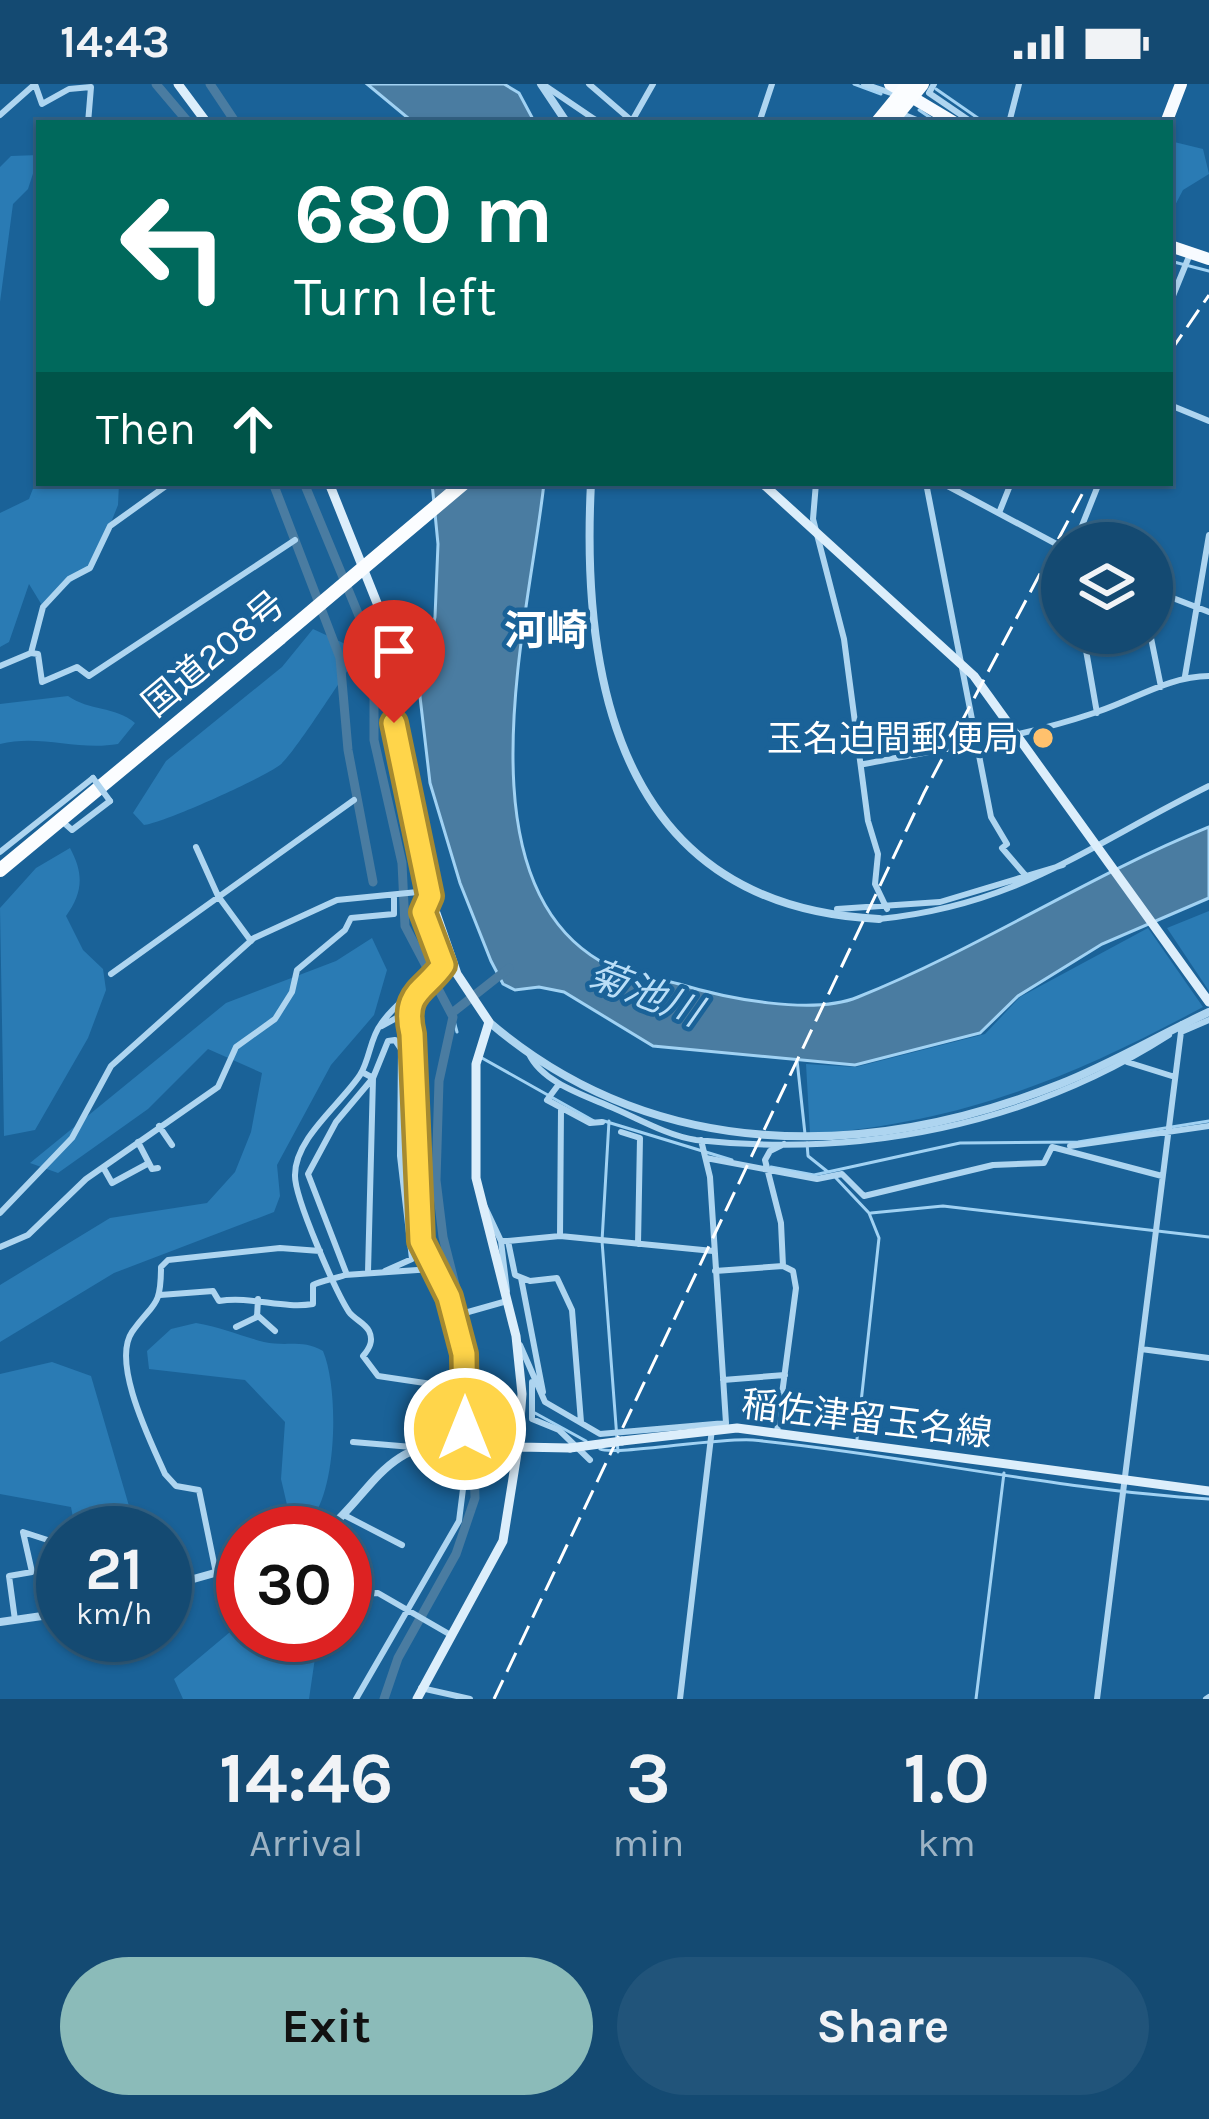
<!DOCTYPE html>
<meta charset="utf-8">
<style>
:root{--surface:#144a72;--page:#21547a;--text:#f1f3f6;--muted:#9db3c4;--line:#336284;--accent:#8bbbb9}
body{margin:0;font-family:Karla,"Noto Sans JP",sans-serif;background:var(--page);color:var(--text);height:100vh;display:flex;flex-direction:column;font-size:45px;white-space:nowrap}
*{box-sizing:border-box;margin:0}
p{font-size:39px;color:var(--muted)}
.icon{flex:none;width:66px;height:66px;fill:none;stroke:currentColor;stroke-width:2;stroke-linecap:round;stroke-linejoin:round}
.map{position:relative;height:1615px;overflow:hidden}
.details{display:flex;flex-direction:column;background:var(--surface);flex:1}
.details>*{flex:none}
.hud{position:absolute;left:36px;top:36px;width:1137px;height:366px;border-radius:0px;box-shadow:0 3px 9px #0004,0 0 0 3px var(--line);background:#00695c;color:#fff;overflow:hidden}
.buttons{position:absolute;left:1041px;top:438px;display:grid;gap:24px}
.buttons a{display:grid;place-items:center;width:132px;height:132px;border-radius:50%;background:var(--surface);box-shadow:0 3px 9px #0004,0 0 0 3px var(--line);font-size:60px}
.speed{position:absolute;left:36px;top:1422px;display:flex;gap:24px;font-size:60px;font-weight:700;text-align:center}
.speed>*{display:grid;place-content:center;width:156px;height:156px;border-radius:50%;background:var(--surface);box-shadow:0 3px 9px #0004,0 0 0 3px var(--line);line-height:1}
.speed small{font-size:30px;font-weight:400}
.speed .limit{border:18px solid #d22;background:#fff;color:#111}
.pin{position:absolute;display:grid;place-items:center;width:102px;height:102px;color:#fff;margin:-123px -51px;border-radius:50% 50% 50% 0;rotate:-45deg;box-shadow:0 0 12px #0007}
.pin .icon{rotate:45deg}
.me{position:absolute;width:132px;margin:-66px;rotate:0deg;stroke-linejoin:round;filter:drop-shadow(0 0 9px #0008)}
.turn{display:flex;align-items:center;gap:42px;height:252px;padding:0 60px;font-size:54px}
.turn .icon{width:156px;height:156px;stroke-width:2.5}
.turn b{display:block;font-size:84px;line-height:102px}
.then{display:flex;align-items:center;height:114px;padding:0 60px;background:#0003;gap:24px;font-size:45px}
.eta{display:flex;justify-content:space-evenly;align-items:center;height:204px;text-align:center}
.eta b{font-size:72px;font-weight:700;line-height:84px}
.cta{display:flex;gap:24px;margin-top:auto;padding:24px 60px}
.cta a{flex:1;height:138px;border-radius:72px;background:var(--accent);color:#111;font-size:48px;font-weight:700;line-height:138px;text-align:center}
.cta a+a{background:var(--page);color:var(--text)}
.status{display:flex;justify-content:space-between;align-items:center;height:84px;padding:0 60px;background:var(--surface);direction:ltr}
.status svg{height:33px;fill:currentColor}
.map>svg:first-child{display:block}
</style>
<div class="status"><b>14:43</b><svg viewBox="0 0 49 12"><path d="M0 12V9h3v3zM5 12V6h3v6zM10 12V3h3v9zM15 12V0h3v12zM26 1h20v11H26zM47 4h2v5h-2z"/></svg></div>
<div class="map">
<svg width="1209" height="1615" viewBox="0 0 1209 1615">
<rect width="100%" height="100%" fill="#1a6298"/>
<path fill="#2a7bb4" d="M 1170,57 L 1203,65 L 1209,90 L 1183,106 L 1170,131 Z
M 39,71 L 28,105 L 13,120 L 0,218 L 0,83 L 11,72 Z
M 39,389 L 39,399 L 119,399 L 118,421 L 96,476 L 43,523 L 29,500 L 9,558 L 0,563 L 0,429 L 29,415 Z
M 313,545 L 354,564 L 356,575 C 340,596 294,670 280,681 C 263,694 164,739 144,741 L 133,729 L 166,677 L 282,583 Z
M 68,612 C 89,627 115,622 135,639 L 118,660 C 77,667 40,650 0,660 L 0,620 Z
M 70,764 C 84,790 83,808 66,832 L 83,866 L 103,885 L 106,906 L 88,954 L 35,1046 L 4,1052 L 0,824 L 36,784 Z
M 1209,827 L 1209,907 L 1167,844 Z
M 1148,844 L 1203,923 C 1071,994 961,1039 810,1050 L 806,980 L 856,983 L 985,950 L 1020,913 Z
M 372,854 L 387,886 L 374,931 L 331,981 L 277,1081 L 280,1112 L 274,1128 L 114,1189 L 0,1258 L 0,1201 L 110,1134 L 207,1119 L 235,1088 L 251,1048 L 262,989 L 208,965 L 148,1025 L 58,1089 L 30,1079 L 226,919 L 336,877 Z
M 196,1239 C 220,1243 241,1252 264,1258 C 286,1263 302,1255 323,1267 C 339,1305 337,1403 312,1434 L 288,1425 L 281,1395 L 285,1338 L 245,1296 L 149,1285 L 147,1267 L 171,1245 Z
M 52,1278 L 91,1292 L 129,1422 L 128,1449 L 76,1449 L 71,1423 L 0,1410 L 0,1290 Z
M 243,1518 L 243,1551 L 325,1551 L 316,1567 L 309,1615 L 183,1615 L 174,1595 L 230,1548 Z"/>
<path fill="#4a7ca1" stroke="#a1d2f3" stroke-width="3" d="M 367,0 L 504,0 L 519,9 L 535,39 L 414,39 Z
M 432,399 L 544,399 C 530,530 457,793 600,877 C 622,890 654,893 679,900 C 725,914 812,932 858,913 C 978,865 1088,792 1209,743 L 1209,814 L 1102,860 L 1018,912 L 980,949 L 855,981 L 653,962 L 564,908 L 539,903 L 515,906 L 503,900 L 491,877 L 460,799 L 430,699 L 419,604 L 435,533 L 438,460 Z"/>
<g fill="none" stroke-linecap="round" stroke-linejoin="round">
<path stroke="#a1d2f3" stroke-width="3" d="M 854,0 L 881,10
M 936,5 L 985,39
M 919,26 L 938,39
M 1159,39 L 1160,38
M 1170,177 L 1209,187
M 452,929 L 457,948
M 482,974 L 594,1037
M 797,976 L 805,1050
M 604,1037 L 732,1076
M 609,1037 L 602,1157 L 618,1368
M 807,1059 L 808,1072 L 828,1088
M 771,1083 L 814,1091 L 960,1059 L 1078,1058 L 1209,1037
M 836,1094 L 869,1129 L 879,1154 L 857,1355
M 871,1129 L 943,1122 L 1209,1153
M 476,1326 L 503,1327
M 535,1329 L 586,1357
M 600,1365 C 614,1372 720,1353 753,1356 C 907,1371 1056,1406 1209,1415
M 976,1615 L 1004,1389"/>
<path stroke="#4a7ca1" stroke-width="9" d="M 156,0 L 189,39
M 210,0 L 236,39
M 273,399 L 340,574 L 348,666 L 373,798
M 304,399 L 374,568 L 374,656 L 402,779 L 405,842 L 453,933 L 439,997 L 436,1096 L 443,1153 L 470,1260 L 475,1414 L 456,1470 L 398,1574 L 384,1615
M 452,929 L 509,884"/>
<path stroke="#aed5f0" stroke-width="6" d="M 35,0 L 42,20 L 69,5 L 91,3 L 88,39
M 589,0 L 632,37 L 653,0
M 864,0 L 897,11
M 934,0 L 929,9 L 973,39
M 544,1 L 600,39
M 0,31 L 35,0
M 759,39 L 772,0
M 901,39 L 907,32 L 924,39
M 1009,39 L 1019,0
M 1170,219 L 1190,170
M 1170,321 L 1209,337
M 170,399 L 110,442 L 90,484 L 69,495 L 43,523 L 31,569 L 38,570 L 42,598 L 77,583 L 89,592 L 295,456
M 816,399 L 813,435 L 844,555 L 868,737 L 878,770 L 875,800 L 887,825
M 926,399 L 991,733 L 1007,760 L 1002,764 L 1026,792
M 942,399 L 1062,463
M 999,429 L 1011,399
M 1075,459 L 1099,399
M 1152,506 L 1209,528
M 1083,549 L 1097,629
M 1150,549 L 1161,603
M 0,582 L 31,569
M 1185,592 L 1209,451
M 864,680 C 941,665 1020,654 1094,629 C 1132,617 1169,592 1209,592
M 63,738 L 72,746 L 110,717
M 196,763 L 218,812 L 251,857
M 0,768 L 93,694
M 837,825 L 940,818 L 1063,781
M 879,835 C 1019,821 1089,761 1209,702
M 111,890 L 354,716
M 406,929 L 412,950 C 414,1017 401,1125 432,1185
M 382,942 L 409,927 L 420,902
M 1181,948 L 1209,936
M 529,970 C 542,998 583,1011 611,1023 C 637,1034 668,1052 696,1056 C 861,1074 1028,1041 1169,951
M 1127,978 L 1175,993
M 362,988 L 373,994 L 368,1188
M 559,1000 L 547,1016 L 590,1039 L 602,1038
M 159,1042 L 172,1061
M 621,1048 L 640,1054 L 638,1160
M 138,1058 L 152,1085 L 158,1084
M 1070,1062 L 1209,1042
M 706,1074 L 817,1095 L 842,1090 L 864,1112 L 993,1081 L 1044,1079 L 1052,1063 L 1162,1092
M 103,1083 L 112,1099 L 149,1079
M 485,1123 L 501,1157 L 508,1157 L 515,1191 L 530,1197 L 557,1194 L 572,1226 L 581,1338
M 0,1129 L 72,1054 L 111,982 L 254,854 L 337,816 L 428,807
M 560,1152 L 561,1025
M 501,1157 L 507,1207
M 508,1157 L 560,1152 L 713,1167
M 0,1163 L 28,1151 L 86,1095 L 218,1003 L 236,963 L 275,935 L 292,908 L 297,886 L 345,846 L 351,834 L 394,830 L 394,811
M 715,1187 L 783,1182
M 347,1191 L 308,1090 L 336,1038 L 373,994 L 388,957 L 395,956 L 401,965 L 400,1072 L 412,1175 L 385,1187
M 521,1194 L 543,1308
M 160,1211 L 213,1207 L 219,1217 C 252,1212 282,1225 313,1220 L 313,1201 C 323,1196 335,1195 345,1191 L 432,1185 C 458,1214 465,1267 465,1305 L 378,1292 L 363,1272 C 369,1265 374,1257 369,1247 C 365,1239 354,1235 349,1228 C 336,1208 294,1113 295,1091 C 295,1054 341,1020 360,991 C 370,975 370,954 381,940 C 394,921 424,898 442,885 L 423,828 L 430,812
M 257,1231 L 275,1247
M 454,1232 L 507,1217
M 236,1243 L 257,1233 L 258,1215
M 520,1261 L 545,1318 L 600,1350 L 726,1339 L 710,1093 L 701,1056
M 1141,1265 L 1209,1274
M 723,1296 L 785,1291
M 532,1298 L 532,1335 L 559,1346 L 590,1376
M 777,1348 L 796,1204 L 793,1187 L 783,1182 L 781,1139 L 765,1076 L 770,1067 L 784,1060
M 353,1358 L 412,1363
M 344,1431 L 402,1461
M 216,1489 L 199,1406 L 176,1402 L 165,1390 C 151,1358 111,1279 132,1248 C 153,1218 161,1225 161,1183 L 168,1176 L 280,1164 L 320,1167
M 366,1507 L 368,1494
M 345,1510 L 378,1509 L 449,1550
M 15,1536 L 9,1492 L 32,1488 L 23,1448 L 63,1461
M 421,1604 L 470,1615
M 356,1615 L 459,1437 L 466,1381 L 465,1305
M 680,1615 L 712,1345
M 1097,1615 L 1182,940
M 1206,1615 L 1209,1613"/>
<path stroke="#aed5f0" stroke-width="8" d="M 541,0 L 567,39
M 591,399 C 580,612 628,823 879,835
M 489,938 C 654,1079 866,1077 1060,1000 C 1111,980 1159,951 1209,928
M 324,1449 C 374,1407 384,1357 460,1359
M 165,1503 L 243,1481
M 0,1538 L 63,1529"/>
<path stroke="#dceefb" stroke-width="9" d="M 178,0 L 207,39
M 329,399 L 397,569 L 394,639 L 430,812 L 457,890 L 489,938 L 476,980 L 476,1094 L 516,1252 L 522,1310 L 518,1363 L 503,1457 L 417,1615
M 762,399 L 974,592 L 1209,918
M 622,1357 L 737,1344 L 1209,1407
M 518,1363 L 570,1364"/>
<path stroke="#f7fbff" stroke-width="12" d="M 890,0 L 955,39
M 1166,39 L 1181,0
M 1170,162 L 1209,175"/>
<path stroke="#fbfdff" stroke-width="14" d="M 877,39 L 909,0
M 890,39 L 922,0
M 0,786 L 280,554"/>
<path stroke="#fff" stroke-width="3" stroke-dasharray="21 9" stroke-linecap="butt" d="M 1170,268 L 1209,211
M 494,1615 L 924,709 L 1088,399"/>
<path stroke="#aed5f0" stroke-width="6" d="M 93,694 L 110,717"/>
<path stroke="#aed5f0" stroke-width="8" d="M 460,1359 L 513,1363"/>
<path stroke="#dceefb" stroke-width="9" d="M 570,1364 L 622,1357"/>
<path stroke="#fbfdff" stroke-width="14" d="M 280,554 L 464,399"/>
</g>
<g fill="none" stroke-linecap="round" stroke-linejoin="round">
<g stroke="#a68a30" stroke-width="30">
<path id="route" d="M 394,639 L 430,812 L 423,828 L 443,881 C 425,907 402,908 412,950 L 421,1157 L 449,1213 L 464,1270 L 465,1345"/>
</g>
<use href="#route" stroke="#ffd54a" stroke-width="21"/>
</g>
<circle fill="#ffc16d" stroke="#1a6298" stroke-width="4.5" cx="1043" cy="654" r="12"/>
<g text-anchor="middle" stroke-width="9" stroke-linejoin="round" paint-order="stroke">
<g font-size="36" fill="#fff" stroke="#1a6298">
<text transform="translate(213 569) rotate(-40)" y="13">国道208号</text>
<text transform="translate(867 1334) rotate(7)" y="13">稲佐津留玉名線</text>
</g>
<g font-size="36" fill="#fff" stroke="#1a6298" text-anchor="end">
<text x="1019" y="667">玉名迫間郵便局</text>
</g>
<g font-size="39" font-style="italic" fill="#badef7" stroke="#1a6298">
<text transform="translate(645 908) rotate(21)" y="14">菊池川</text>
</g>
<g font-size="42" font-weight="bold" fill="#fff" stroke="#1a6298">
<text x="546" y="561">河崎</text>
</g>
</g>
</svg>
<div class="buttons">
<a><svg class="icon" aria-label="layers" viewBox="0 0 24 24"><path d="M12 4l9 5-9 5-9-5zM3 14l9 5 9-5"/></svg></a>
</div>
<div class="speed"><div>21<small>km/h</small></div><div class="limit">30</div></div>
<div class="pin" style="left:394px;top:639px;background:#d93025"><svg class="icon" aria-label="arrive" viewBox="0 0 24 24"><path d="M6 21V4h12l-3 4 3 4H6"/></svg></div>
<svg class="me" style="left:465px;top:1345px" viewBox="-20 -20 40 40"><circle r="17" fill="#ffd54a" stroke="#fff" stroke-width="3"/><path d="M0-11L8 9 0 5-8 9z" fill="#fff"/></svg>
<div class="hud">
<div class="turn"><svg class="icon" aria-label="left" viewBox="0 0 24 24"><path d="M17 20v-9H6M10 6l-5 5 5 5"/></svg><div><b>680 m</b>Turn left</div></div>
<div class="then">Then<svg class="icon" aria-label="ahead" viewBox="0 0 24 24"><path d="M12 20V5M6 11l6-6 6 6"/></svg></div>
</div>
</div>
<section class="details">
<div class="eta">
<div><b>14:46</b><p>Arrival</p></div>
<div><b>3</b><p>min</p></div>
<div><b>1.0</b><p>km</p></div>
</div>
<div class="cta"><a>Exit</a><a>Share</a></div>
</section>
